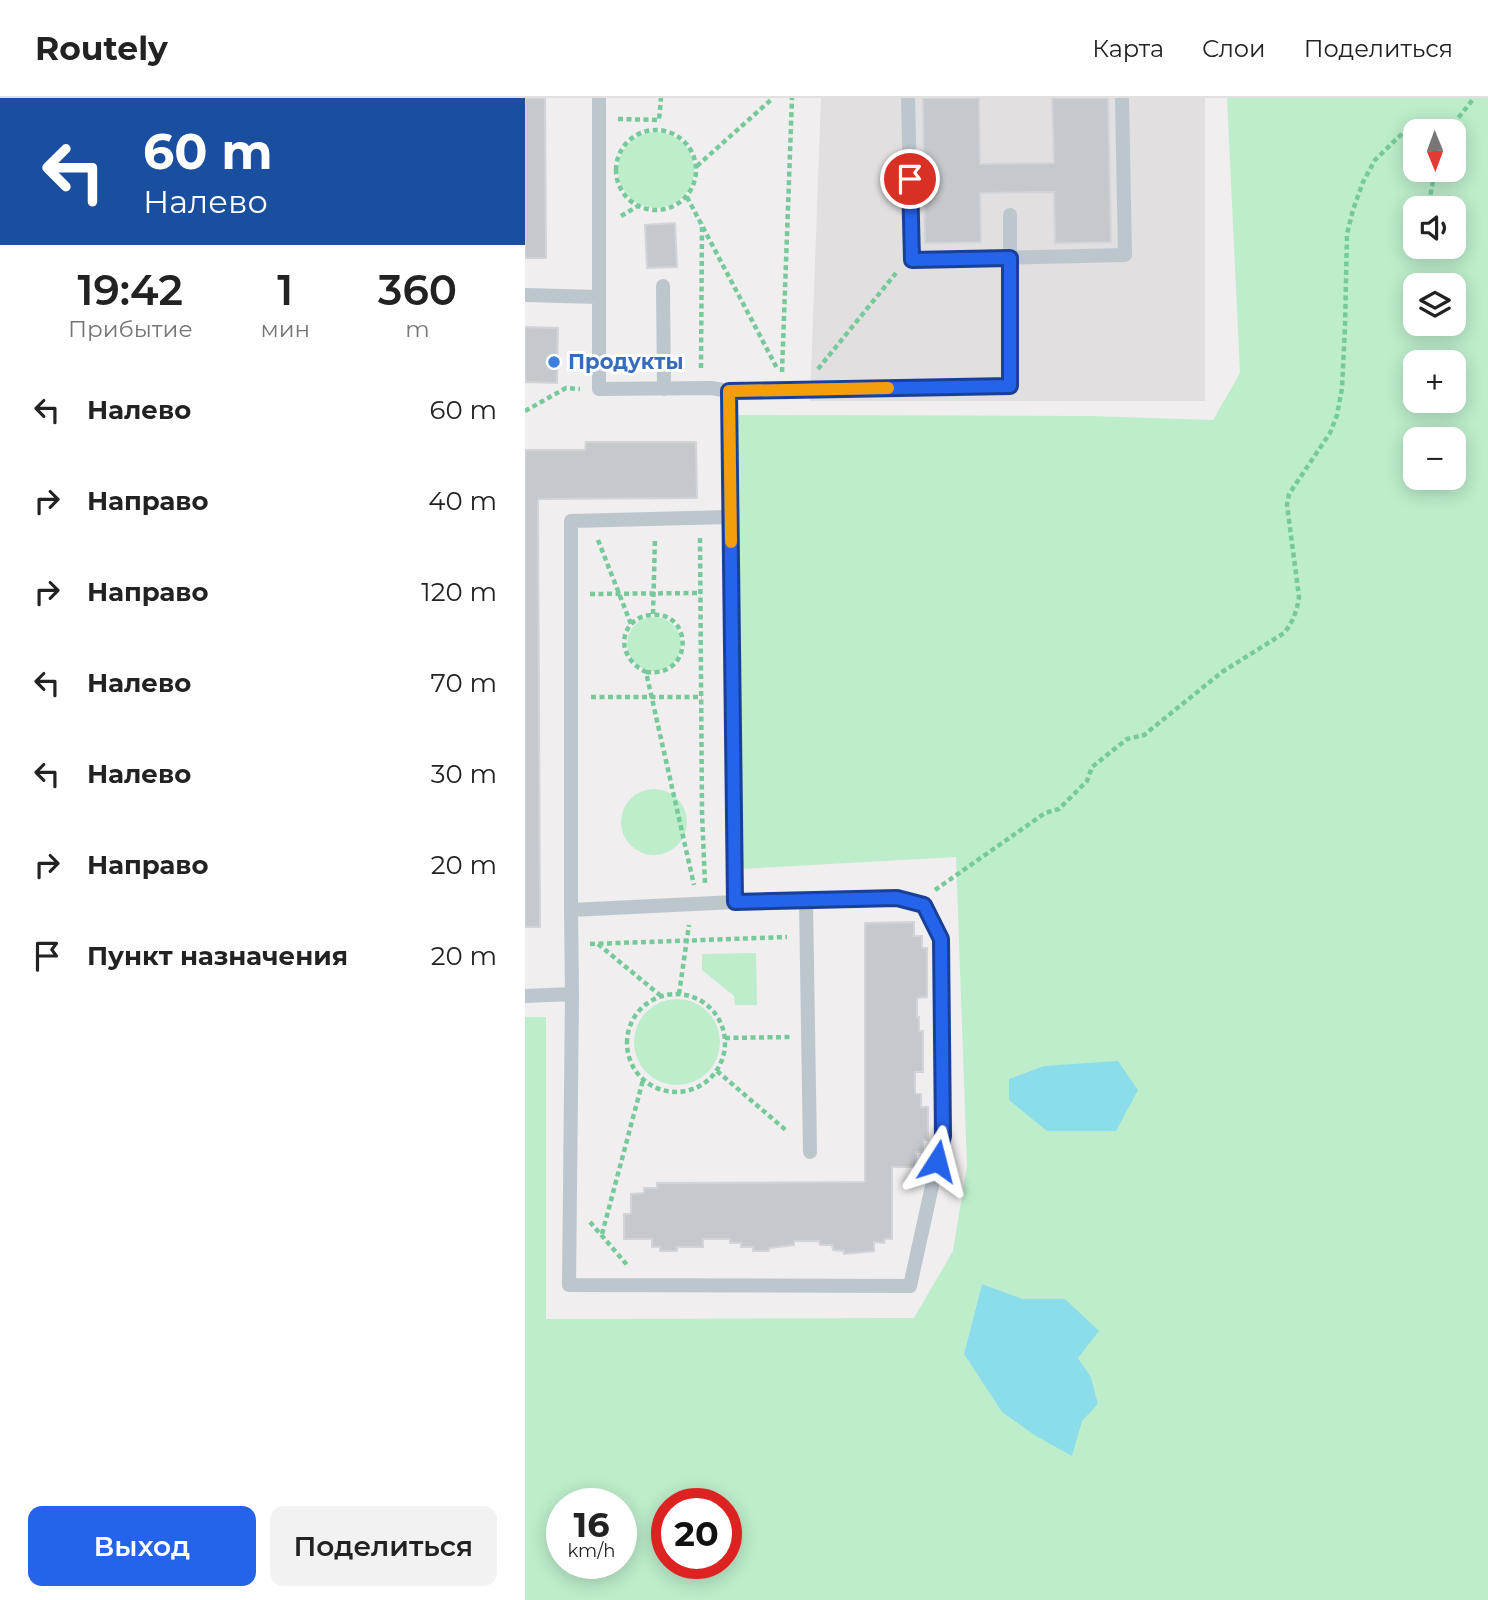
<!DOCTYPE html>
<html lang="ru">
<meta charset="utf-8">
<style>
:root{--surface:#fff;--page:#f2f2f2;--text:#222;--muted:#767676;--line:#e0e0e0;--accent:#2563eb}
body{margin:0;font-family:Montserrat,sans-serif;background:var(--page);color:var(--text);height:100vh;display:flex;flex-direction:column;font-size:26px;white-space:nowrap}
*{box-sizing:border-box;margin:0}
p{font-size:23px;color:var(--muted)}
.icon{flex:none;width:38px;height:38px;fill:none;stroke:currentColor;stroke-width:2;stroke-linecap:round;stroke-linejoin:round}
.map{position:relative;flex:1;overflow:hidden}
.panel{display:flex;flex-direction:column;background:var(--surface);width:525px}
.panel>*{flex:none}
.hud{background:#1a4fa0;color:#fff;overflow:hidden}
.needle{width:46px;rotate:179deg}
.tools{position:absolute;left:878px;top:21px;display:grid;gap:14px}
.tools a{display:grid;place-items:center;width:63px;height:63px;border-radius:14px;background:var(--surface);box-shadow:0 4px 18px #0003;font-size:35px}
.speed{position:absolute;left:21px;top:1390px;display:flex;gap:14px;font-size:35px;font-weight:700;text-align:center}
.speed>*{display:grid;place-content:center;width:91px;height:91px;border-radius:50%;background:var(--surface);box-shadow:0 4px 18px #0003;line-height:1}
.speed small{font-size:18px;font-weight:400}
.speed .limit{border:10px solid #d22;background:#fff;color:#111}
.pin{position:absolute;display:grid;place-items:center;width:60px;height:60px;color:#fff;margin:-30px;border:4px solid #fff;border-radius:50%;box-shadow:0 2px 7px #0007}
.me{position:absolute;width:77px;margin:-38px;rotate:9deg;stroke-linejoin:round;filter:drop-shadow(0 0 5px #0008)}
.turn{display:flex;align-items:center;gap:24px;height:147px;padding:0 28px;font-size:32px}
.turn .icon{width:91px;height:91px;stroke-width:2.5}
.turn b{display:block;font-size:49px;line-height:60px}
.eta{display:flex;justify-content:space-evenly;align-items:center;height:119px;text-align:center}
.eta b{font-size:42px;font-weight:600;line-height:49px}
.button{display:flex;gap:14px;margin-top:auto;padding:14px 28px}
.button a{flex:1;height:80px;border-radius:14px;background:var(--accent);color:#fff;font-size:28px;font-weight:600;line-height:80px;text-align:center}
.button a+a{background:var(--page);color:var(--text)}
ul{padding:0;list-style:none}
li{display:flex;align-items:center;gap:21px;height:91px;padding:0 28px}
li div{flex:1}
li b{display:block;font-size:26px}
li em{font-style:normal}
header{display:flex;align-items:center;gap:42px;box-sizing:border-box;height:98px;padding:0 35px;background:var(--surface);border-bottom:2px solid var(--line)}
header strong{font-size:33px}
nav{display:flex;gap:38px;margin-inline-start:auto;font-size:24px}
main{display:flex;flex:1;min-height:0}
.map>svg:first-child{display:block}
</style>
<header>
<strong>Routely</strong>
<nav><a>Карта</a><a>Слои</a><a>Поделиться</a></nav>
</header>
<main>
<section class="panel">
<div class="hud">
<div class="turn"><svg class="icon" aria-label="left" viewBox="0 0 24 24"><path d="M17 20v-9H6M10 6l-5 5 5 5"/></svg><div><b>60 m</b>Налево</div></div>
</div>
<div class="eta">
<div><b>19:42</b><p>Прибытие</p></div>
<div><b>1</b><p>мин</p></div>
<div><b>360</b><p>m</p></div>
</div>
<ul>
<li><svg class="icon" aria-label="left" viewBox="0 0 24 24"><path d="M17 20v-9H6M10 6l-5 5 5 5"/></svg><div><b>Налево</b></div><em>60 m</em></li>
<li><svg class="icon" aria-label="right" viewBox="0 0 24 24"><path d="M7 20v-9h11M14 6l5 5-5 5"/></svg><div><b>Направо</b></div><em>40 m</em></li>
<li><svg class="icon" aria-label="right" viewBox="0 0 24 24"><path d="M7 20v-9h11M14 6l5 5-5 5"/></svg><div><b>Направо</b></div><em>120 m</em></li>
<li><svg class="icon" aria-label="left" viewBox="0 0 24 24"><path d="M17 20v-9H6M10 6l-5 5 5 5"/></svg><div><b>Налево</b></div><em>70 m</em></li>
<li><svg class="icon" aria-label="left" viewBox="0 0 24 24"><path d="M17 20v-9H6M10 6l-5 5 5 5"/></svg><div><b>Налево</b></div><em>30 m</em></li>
<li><svg class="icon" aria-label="right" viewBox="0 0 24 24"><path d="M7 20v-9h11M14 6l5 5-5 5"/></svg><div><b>Направо</b></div><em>20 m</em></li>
<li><svg class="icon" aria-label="arrive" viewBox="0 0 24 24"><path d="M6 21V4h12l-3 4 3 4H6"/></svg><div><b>Пункт назначения</b></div><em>20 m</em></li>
</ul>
<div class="button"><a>Выход</a><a>Поделиться</a></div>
</section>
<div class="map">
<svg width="963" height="1502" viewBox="0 0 963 1502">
<rect width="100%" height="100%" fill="#f0eeee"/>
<path fill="#e1dfdf" d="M 296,0 L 680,0 L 680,303 L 285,303 Z"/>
<path fill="#bdedcb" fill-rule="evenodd" d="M 702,0 L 963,0 L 963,1502 L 0,1502 L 0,919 L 21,919 L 21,1221 L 389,1220 L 428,1153 L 442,1068 L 431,759 L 216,771 L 212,317 L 564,318 L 688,322 L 715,275 ZM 891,33 L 929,33 L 929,72 L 891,72 ZM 891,110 L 929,110 L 929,149 L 891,149 ZM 891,187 L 929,187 L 929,226 L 891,226 ZM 891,264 L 929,264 L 929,303 L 891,303 ZM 891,341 L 929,341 L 929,380 L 891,380 ZM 457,1186 L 498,1201 L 540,1201 L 553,1260 L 566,1279 L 573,1306 L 556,1323 L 439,1256 ZM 37,1405 L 96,1405 L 96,1465 L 37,1465 ZM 142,1405 L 201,1405 L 201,1465 L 142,1465 Z
M93 72a38 38 0 1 1 76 0a38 38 0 1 1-76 0Z
M102 546a27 27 0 1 1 54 0a27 27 0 1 1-54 0Z
M96 724a33 33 0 1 1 66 0a33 33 0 1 1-66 0Z
M 231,855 L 232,907 L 210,907 L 209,898 L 177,872 L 177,856 Z
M109 944a43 43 0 1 1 86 0a43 43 0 1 1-86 0Z"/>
<path fill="#8bdde9" d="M 593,963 L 613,992 L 591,1033 L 522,1033 L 484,1002 L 484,981 L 519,968 Z
M 457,1186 L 498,1201 L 540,1201 L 574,1233 L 553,1260 L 566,1279 L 573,1306 L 557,1323 L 547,1358 L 511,1338 L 477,1314 L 439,1256 Z"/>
<path fill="#c5c9cd" stroke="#d2d4d9" stroke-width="2" d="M 0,0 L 20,0 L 21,160 L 0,160 Z
M 398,0 L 454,0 L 455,66 L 529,65 L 527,0 L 583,0 L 586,144 L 530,145 L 529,94 L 455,95 L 456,144 L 400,145 Z
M 150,125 L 152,169 L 122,170 L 120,127 Z
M 0,229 L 33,230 L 32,285 L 0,284 Z
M 61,344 L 171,344 L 172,400 L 13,401 L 15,829 L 0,829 L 0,352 L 60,352 Z
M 389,824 L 389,838 L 397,838 L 397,850 L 402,850 L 402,899 L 392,900 L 392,919 L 394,919 L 394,933 L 398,933 L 398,974 L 390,974 L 390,996 L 396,996 L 396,1009 L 403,1009 L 403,1042 L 398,1042 L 398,1054 L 391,1054 L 391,1069 L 367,1069 L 367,1141 L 360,1141 L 359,1145 L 349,1144 L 349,1153 L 319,1156 L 319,1153 L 308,1152 L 307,1147 L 295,1147 L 294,1143 L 269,1143 L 269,1147 L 244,1150 L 244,1153 L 228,1153 L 228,1149 L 216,1149 L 216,1145 L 205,1145 L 205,1141 L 178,1141 L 178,1149 L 152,1149 L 152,1153 L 135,1153 L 135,1149 L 127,1149 L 127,1141 L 99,1141 L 99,1116 L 106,1116 L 106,1096 L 119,1095 L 119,1090 L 132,1090 L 132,1085 L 340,1084 L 340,825 Z"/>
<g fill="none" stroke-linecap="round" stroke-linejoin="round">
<path stroke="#76ca9a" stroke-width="4.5" stroke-dasharray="5 3.5" stroke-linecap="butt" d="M 93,21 L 134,22 L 136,0
M91 72a40 40 0 1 1 80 0a40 40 0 1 1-80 0Z
M 923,33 L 949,0
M 172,68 L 248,0
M 162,99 L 253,272
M 904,105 L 910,72
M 96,118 L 113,108
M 176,270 L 177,125
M 293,271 L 371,175
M 257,274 L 267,0
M 0,313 L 41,290 L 55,291
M 175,440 L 177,715 L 180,785
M 73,442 L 106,526
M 65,496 L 176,495
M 128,516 L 130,440
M 121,574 C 170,580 168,512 126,517 C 119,517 111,521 106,526 C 91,544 103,566 121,574 L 169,787
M 66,599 L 177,599
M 410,792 L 520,715 L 534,711 L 562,683 L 567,669 L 602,641 L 619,637 L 697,574 L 759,535 C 768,524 772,513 774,499 L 762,407 L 764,396 L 805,335 L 812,317 L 817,290 L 820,229 L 822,136 L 828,112 L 838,84 L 850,62 L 890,23 L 923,33
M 65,846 L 262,839
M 73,846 L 136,898
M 154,896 L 164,827
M102 945a49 49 0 1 1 98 0a49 49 0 1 1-98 0Z
M 200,940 L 265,939
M 192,973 L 263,1034
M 65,1124 L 103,1168
M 77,1136 L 118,982"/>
<path stroke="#bcc6cd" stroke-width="14" d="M 383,0 L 387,162 L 600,157 L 597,0
M 138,188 L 139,291
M 0,197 L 74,199
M 204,293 L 485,288 L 485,117
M 281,803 L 285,1054
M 46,812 L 46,423 L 205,419
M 47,896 L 44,1187 L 385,1188 L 418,1038 L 416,841 L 399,807 L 372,800 L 210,804
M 0,898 L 47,896 L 46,812 L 210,804 L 204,293 L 186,290 L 74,291 L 74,0"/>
</g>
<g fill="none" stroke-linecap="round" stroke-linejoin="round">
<g stroke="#184099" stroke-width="18">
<path id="route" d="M 385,81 L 387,162 L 485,160 L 485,288 L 204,293 L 210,804 L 372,800 L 399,807 L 416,841 L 418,1038 L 412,1063"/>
</g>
<use href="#route" stroke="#2563eb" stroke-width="12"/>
<path stroke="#f59e0b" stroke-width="12" d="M 206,444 L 204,293 L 363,290"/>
</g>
<circle fill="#3f7fe0" stroke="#fff" stroke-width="2.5" cx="29" cy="264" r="7"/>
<g text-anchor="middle" stroke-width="6" stroke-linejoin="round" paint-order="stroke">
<g font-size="21" font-weight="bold" fill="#366cbe" stroke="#fff" text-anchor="start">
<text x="43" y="271">Продукты</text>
</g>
</g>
</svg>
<div class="tools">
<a><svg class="needle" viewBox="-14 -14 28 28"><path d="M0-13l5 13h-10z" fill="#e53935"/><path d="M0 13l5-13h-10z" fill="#767676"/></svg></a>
<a><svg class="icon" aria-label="sound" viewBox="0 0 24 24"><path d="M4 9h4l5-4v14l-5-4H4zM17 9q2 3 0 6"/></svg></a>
<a><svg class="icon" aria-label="layers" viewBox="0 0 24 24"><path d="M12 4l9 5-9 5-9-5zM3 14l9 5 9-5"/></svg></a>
<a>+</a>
<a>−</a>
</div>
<div class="speed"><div>16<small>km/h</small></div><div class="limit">20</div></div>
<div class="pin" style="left:385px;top:81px;background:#d93025"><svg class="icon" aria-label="arrive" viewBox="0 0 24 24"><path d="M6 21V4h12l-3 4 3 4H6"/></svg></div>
<svg class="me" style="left:412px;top:1063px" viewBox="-20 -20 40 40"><path d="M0-17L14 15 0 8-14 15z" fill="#2563eb" stroke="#fff" stroke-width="4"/></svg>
</div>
</main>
